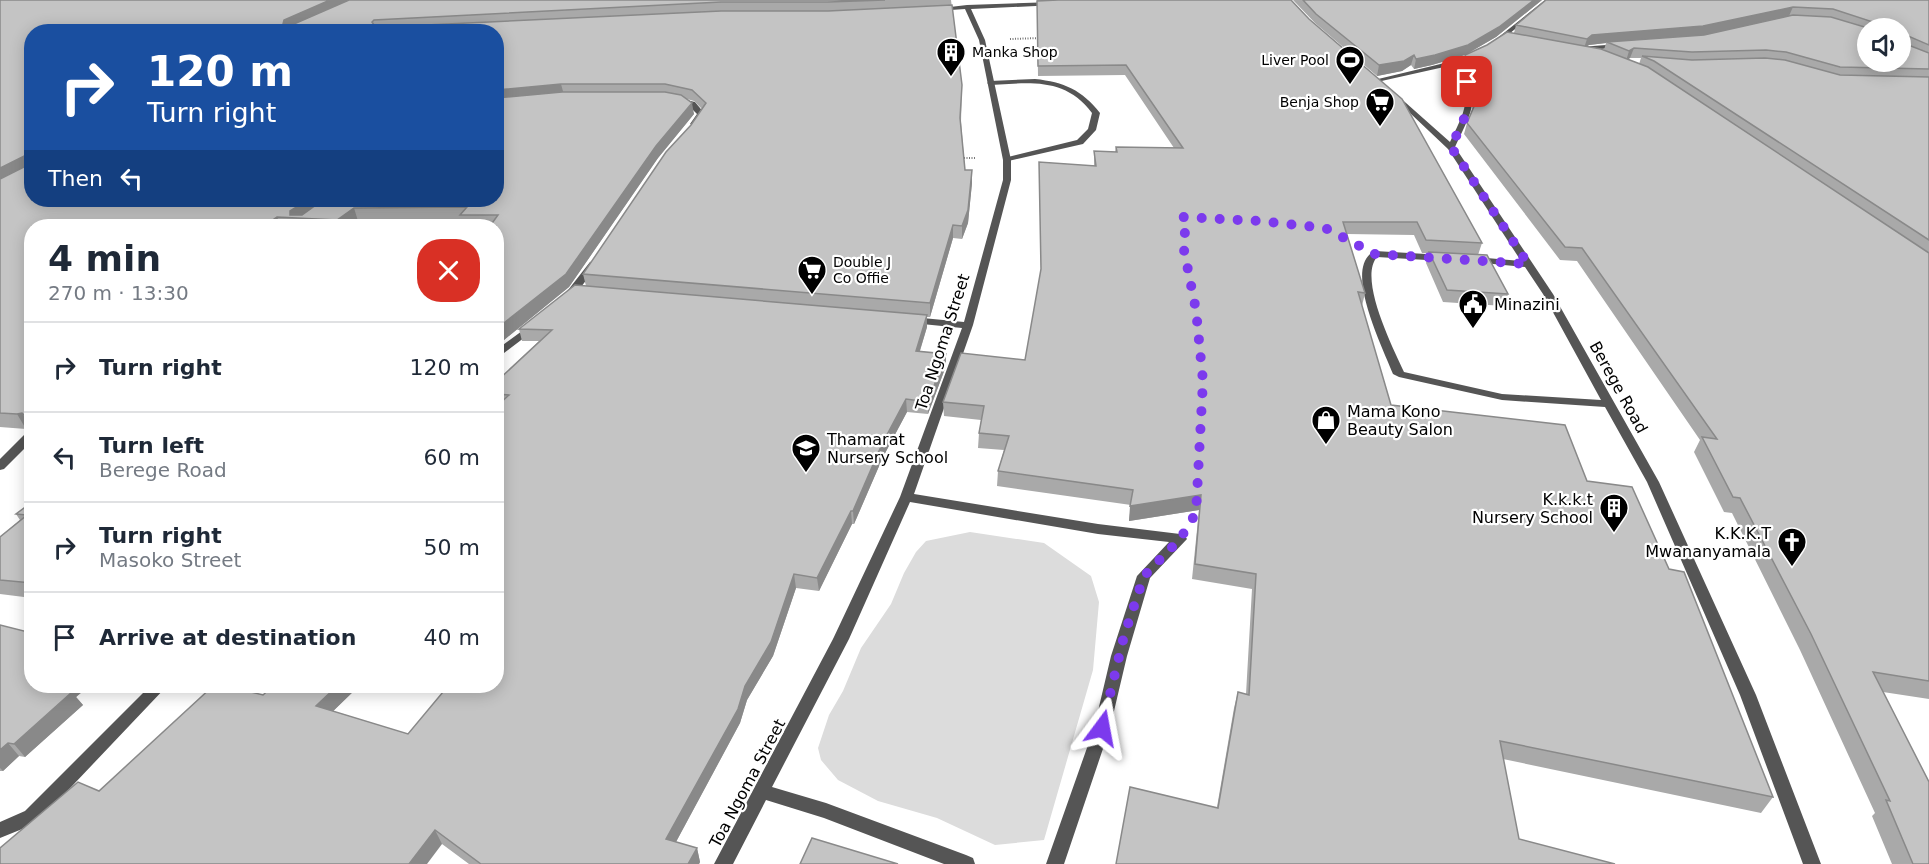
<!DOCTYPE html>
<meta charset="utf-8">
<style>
:root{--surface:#fff;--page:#f6f6f7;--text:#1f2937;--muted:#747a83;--line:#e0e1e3}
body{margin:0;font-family:"DejaVu Sans",sans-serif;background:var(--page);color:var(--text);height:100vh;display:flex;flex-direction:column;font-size:22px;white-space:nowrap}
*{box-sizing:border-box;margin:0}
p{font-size:20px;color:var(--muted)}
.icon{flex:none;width:33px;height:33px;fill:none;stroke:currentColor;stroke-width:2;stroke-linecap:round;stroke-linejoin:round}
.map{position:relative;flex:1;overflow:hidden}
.drawer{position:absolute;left:24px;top:219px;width:480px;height:474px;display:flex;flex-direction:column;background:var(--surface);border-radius:24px;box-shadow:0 3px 15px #0003}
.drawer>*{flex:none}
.guide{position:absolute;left:24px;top:24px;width:480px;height:183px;border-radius:24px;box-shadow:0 3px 15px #0003;background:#1a4fa0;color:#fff;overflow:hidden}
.controls{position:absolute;left:1857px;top:18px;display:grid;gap:12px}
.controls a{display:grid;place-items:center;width:54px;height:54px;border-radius:50%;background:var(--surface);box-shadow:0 3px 15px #0003;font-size:30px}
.pin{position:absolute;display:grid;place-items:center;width:51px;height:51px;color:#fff;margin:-26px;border-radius:12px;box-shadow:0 3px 9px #0006}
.me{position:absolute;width:66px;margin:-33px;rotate:13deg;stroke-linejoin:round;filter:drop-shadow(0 0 4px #0008)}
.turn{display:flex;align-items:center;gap:21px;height:126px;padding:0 24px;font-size:27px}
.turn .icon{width:78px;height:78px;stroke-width:2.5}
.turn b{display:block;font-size:42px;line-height:51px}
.then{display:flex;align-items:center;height:57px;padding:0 24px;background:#0003;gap:12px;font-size:22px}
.round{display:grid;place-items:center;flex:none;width:63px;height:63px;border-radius:24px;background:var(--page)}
.head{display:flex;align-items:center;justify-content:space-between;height:102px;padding:0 24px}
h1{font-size:36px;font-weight:700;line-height:45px}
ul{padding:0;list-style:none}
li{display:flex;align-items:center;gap:18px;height:90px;padding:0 24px;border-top:2px solid var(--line)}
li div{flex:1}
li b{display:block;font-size:22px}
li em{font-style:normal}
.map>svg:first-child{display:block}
</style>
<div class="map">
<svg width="1929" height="864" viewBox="0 0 1929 864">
<rect width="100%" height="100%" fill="#fff"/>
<path fill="#dcdcdc" d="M 970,532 L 1044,543 L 1091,576 L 1099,602 L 1093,670 L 1044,840 L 995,845 L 937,818 L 878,801 L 838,780 L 821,760 L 818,748 L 829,715 L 843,691 L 861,648 L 891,604 L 904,573 L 916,552 L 926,541 Z"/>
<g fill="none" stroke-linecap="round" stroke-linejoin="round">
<path stroke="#777" stroke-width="2" stroke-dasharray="1 1.5" stroke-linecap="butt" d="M 1010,39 L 1041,38
M 959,158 L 976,158"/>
<path fill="#555" fill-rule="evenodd" d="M 1035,79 C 1064,82 1082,90 1100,113 L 1096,130 L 1083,144 L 1004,162 L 1004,158 L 1077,140 L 1088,129 L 1092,113 C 1065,77 1030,83 990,85 L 987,83 L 990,81 Z"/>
<path fill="#555" fill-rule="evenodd" d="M 1545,0 L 1551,0 L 1499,42 L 1495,42 L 1495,40 Z
M 1054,2 L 1056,5 L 971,9 L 985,40 L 1011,160 L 1011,180 L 973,325 L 914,494 L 1098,524 L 1180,534 L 1185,536 L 1187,539 L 1150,578 L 1127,656 L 1110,728 L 1064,864 L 1046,864 L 1094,728 L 1111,656 L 1137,576 L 1169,542 L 1098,534 L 910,502 L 849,639 L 772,787 L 826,803 L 966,855 L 973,858 L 975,864 L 944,864 L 824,818 L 766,800 L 733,864 L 714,864 L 833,639 L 900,497 L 962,328 L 912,323 L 907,320 L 912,317 L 964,322 L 1003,180 L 1003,160 L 979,40 L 965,9 L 936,11 L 933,9 L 967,5 Z
M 1619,44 L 1622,46 L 1621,47 L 1580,51 L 1577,49 L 1580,47 Z
M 1477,51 L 1479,52 L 1479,54 L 1459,64 C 1481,102 1472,110 1455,147 L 1553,294 L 1659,482 L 1756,695 L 1821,864 L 1803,864 L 1740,695 L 1647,482 L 1605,407 L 1502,400 L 1399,377 L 1393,374 C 1384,350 1341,266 1375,251 L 1443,255 L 1448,258 L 1443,261 L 1377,257 C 1358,279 1393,348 1404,372 L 1502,394 L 1601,400 L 1543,294 L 1525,267 L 1472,262 L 1470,260 L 1475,257 L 1521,261 L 1448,149 L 1392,96 L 1397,95 L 1450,142 C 1466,108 1473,100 1453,65 L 1377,82 L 1374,80 L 1453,61 Z
M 678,98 L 695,102 L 705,114 L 697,126 L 690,124 L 697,114 L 689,106 L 676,101 L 676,99 Z
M 593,261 L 598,264 L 573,298 L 565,298 L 565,294 L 590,262 Z
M 533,323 L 537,324 L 538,326 L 537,328 L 496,359 L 496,350 Z
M 32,430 L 32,441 L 4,469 L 0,470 L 0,459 L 28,431 Z
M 150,686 L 167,686 L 37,823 L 0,838 L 0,822 L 25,811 Z"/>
</g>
<path fill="#a9a9a9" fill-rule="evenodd" d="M 0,0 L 951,0 L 962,85 L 961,122 L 965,170 L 972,183 L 968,223 L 962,239 L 953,238 L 930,317 L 927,317 L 927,327 L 920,351 L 946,366 L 928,414 L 907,412 L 883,457 L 854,524 L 852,524 L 819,591 L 796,588 L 773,656 L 747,700 L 740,723 L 676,842 L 697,848 L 700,862 L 699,864 L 469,864 L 442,844 L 99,791 L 263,695 L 273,686 L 359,686 L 333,711 L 408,734 L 496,686 L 497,406 L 496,406 L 496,382 L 539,341 L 522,341 L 519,329 L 586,286 L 583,274 L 691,125 L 702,109 L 694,101 L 687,99 L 694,114 L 658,158 L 569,287 L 504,340 L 496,340 L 496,226 L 464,226 L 462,220 L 358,221 L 351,226 L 32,226 L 32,428 L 26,429 L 0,427 ZM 32,32 L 496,200 L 32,200 Z
M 1037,0 L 1291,0 L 1482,243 L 1478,255 L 1508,294 L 1504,306 L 1443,302 L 1426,263 L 1429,253 L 1422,253 L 1414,235 L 1347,234 L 1365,293 L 1362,306 L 1391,405 L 1587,481 L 1669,569 L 1773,797 L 1761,813 L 1503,759 L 1217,807 L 1234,708 L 1238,692 L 1246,694 L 1252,589 L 1192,579 L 1199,510 L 1129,521 L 1131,505 L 997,486 L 998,471 L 1004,450 L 978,448 L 979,433 L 981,420 L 944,416 L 943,402 L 1025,360 L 1041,273 L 1039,162 L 1094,166 L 1094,151 L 1115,152 L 1116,147 L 1174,148 L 1125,75 L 1038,76 Z
M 1293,0 L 1542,0 L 1496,37 L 1465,55 L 1432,65 L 1414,69 L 1411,65 L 1402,71 L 1377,76 L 1315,23 Z
M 1546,0 L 1929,0 L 1929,699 L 1883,692 L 1929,864 L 1892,864 L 1872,816 L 1875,813 L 1800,650 L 1732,513 L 1724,512 L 1694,452 L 1700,440 L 1577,261 L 1560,260 L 1464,134 L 1467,123 L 1472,110 L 1474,97 L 1462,65 L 1465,55 L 1514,33 L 1516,25 ZM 1868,28 L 1900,28 L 1868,62 ZM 1606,43 L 1604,50 L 1586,47 L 1589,45 ZM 1630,58 L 1641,58 L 1639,64 L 1628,59 Z
M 32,502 L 32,598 L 0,594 L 0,537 L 20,520 L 16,514 Z
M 0,625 L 32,686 L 89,686 L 76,697 L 83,705 L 25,757 L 19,756 L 3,771 L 0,771 Z"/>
<path fill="#898989" d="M 330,0 L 354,0 L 287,30 L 283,24 L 284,20 Z
M 1534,0 L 1542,0 L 1496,37 L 1465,55 L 1432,65 L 1414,69 L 1416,59 Z
M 1793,7 L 1789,16 L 1700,36 L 1607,42 L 1606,43 L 1589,45 L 1584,48 L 1587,39 L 1592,35 Z
M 1634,48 L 1630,58 L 1626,61 L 1629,51 Z
M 1414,55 L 1411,65 L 1402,71 L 1377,76 L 1379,65 Z
M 561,84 L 564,95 L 496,101 L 496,90 Z
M 692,103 L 694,114 L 658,158 L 569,287 L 504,340 L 500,326 Z
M 24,156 L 31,168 L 0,183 L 0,168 Z
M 972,170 L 972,183 L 968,223 L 962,239 L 962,226 Z
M 308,200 L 331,200 L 304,218 L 290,215 L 290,211 Z
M 354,208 L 358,221 L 351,226 L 340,226 L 337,220 Z
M 277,217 L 282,226 L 273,226 L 271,221 Z
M 262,221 L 264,226 L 254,226 Z
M 953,225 L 953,238 L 930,317 L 930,303 Z
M 927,315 L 927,327 L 916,363 L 916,351 Z
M 946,354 L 946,366 L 928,414 L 928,402 Z
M 906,399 L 907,412 L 883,457 L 854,524 L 853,511 L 882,444 Z
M 22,413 L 31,428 L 26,429 L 17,414 Z
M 1201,495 L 1199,510 L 1129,521 L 1130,506 Z
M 851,511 L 852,524 L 819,591 L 817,578 Z
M 794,574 L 796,588 L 773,656 L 747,700 L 740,723 L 670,853 L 666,839 Z
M 64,686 L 89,686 L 76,697 L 83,705 L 25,757 L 14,744 L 59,689 Z
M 337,686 L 359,686 L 324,720 L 316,706 Z
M 8,743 L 19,756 L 3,771 L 0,768 L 0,750 Z
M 435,830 L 442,844 L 427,864 L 409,864 Z
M 697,848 L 700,862 L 699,864 L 688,864 Z"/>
<path fill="#c4c4c4" stroke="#898989" stroke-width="1.5" d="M 0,0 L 330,0 L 284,20 L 283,24 L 294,24 L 349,0 L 885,0 L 828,2 L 721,2 L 374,20 L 372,22 L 374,25 L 426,25 L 721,11 L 828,11 L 952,5 L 962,85 L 960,118 L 965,170 L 972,170 L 968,210 L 962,226 L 953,225 L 930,303 L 583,274 L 666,152 L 691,125 L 706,103 L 692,90 L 665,84 L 561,84 L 496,90 L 496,32 L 32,32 L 32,200 L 308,200 L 290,211 L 290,215 L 302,215 L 323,200 L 496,200 L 496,98 L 562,92 L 665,92 L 681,95 L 692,103 L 656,146 L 566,274 L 500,326 L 496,326 L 496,226 L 490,226 L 498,215 L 460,215 L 467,207 L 354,208 L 337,220 L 277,217 L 271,221 L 262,221 L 254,226 L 32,226 L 32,416 L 24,415 L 22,413 L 17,414 L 0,413 L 0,179 L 26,166 L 28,158 L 24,156 L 0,168 Z
M 1058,0 L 1291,0 L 1309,19 L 1402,99 L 1482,243 L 1426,240 L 1417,222 L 1343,222 L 1365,293 L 1358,292 L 1391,405 L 1565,425 L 1587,481 L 1632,487 L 1669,569 L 1684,572 L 1773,797 L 1500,741 L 1519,839 L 1615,864 L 1116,864 L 1130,787 L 1218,808 L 1238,692 L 1249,695 L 1256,574 L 1195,564 L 1201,495 L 1130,506 L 1133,490 L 998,471 L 1009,436 L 979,433 L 984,406 L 943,402 L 961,353 L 1025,360 L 1041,269 L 1039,162 L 1096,166 L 1094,151 L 1117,152 L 1116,147 L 1183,148 L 1126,65 L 1038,66 L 1037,1 Z
M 1303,0 L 1534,0 L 1499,27 L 1468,45 L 1435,55 L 1416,59 L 1414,55 L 1404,61 L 1379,65 L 1316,14 Z
M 1546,0 L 1929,0 L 1929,45 L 1906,35 L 1903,37 L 1903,43 L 1929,53 L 1929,69 L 1840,67 L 1786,52 L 1766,50 L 1692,52 L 1634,48 L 1629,51 L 1607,42 L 1704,35 L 1793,15 L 1831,17 L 1868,28 L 1868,62 L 1900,62 L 1900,28 L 1874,28 L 1875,28 L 1873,22 L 1833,9 L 1793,7 L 1703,26 L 1592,35 L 1587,39 L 1516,25 Z
M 1507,32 L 1601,49 L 1648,67 L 1929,253 L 1929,681 L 1873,672 L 1929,782 L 1929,864 L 1913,864 L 1886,800 L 1890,801 L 1811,634 L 1740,498 L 1733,497 L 1702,437 L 1717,439 L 1582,248 L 1565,247 L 1467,123 L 1475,104 L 1477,87 L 1465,55 L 1487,45 Z
M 1642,56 L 1692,60 L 1765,58 L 1785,60 L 1840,75 L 1929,77 L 1929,240 L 1654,61 Z
M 1429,252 L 1487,255 L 1508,294 L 1447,290 Z
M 575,285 L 927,315 L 916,351 L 946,354 L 928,402 L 906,399 L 882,444 L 853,511 L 851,511 L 817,578 L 794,574 L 771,642 L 745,686 L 738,709 L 666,839 L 697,848 L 688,864 L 481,864 L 435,830 L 409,864 L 0,864 L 0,848 L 78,782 L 99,791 L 213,686 L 227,686 L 263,695 L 273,686 L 337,686 L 316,706 L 408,734 L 448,686 L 496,686 L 496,407 L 509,395 L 496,394 L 496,382 L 552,330 L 519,329 Z
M 32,502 L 32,583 L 0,580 L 0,537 L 27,515 L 16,514 Z
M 0,625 L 32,633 L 32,686 L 64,686 L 59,689 L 72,692 L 14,744 L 8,743 L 0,750 Z
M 812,838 L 898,864 L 800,864 Z"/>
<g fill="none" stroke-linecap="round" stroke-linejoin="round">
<path stroke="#7c3aed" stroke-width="10" stroke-dasharray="0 18" d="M 1102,728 L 1124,636 L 1144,576 L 1180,539 L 1196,513 L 1203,381 L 1196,310 L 1183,245 L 1185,232 L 1182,217 L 1259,221 L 1325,228 L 1375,254 L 1528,264 L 1451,147 C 1460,126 1475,105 1467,82"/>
</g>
<defs>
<g id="building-pin" transform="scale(1.5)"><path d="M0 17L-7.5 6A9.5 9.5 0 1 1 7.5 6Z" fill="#000" stroke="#fff"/><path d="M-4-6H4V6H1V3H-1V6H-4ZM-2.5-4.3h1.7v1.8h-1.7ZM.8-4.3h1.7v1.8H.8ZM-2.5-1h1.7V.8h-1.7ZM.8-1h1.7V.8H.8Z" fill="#fff"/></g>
<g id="stadium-pin" transform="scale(1.5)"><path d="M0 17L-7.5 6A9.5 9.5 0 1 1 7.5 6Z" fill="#000" stroke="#fff"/><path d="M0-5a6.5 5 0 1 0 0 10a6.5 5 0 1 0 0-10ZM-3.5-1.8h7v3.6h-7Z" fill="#fff"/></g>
<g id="supermarket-pin" transform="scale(1.5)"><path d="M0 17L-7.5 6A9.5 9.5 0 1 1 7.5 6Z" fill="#000" stroke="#fff"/><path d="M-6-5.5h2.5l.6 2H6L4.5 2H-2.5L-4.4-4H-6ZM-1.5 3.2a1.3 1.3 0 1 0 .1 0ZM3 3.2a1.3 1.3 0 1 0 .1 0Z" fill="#fff"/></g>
<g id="civic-pin" transform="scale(1.5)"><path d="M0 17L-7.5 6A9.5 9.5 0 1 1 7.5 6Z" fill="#000" stroke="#fff"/><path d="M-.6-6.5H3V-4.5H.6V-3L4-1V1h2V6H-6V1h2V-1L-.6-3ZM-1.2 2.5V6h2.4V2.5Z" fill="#fff"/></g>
<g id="shop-pin" transform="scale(1.5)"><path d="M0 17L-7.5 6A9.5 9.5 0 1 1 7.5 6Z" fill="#000" stroke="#fff"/><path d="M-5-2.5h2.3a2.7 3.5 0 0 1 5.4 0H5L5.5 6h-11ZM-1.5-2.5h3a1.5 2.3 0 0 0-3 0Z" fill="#fff"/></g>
<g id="school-pin" transform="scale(1.5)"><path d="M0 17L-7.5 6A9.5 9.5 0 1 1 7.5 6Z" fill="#000" stroke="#fff"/><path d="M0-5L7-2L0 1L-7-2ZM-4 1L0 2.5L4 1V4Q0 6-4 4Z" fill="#fff"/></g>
<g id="church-pin" transform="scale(1.5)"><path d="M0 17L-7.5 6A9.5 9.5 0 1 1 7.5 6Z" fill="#000" stroke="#fff"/><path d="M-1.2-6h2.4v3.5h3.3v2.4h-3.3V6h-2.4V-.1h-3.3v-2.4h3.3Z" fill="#fff"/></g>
</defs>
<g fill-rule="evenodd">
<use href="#building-pin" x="951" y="52"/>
<use href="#stadium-pin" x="1350" y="60"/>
<use href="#supermarket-pin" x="1380" y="102"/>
<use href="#supermarket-pin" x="812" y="270"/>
<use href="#civic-pin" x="1473" y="304"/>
<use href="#shop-pin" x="1326" y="420"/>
<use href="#school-pin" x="806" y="448"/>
<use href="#building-pin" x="1614" y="508"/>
<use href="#church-pin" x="1792" y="542"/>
</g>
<g text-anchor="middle" stroke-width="4.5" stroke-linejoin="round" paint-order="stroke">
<g font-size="14" fill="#000" stroke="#fff" text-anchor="start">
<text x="972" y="57">Manka Shop</text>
<text x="1329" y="65" text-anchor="end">Liver Pool</text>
<text x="1359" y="107" text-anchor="end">Benja Shop</text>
<text x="833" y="267">Double J<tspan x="833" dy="16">Co Offie</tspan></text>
</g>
<g font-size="16" fill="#000" stroke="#fff" text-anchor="start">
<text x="1494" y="310">Minazini</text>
<text x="1347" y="417">Mama Kono<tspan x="1347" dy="18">Beauty Salon</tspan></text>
<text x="827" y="445">Thamarat<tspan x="827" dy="18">Nursery School</tspan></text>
<text x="1593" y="505" text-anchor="end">K.k.k.t<tspan x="1593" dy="18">Nursery School</tspan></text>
<text x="1771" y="539" text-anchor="end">K.K.K.T<tspan x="1771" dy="18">Mwananyamala</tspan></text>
</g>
<g font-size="16" fill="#000" stroke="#fff">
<text transform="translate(942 342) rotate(-72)" y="6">Toa Ngoma Street</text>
<text transform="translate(1619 387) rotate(61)" y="6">Berege Road</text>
<text transform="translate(747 783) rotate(-62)" y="6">Toa Ngoma Street</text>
</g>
</g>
</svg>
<div class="controls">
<a><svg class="icon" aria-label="sound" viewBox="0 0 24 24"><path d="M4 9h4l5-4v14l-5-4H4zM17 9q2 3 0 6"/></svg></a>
</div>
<div class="pin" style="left:1467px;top:82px;background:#d93025"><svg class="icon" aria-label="arrive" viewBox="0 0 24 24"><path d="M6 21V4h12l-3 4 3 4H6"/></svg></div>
<svg class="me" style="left:1102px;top:728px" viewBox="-20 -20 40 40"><path d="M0-17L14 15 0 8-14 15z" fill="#7c3aed" stroke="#fff" stroke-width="4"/></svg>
<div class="guide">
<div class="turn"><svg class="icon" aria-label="right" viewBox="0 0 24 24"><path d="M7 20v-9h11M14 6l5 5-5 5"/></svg><div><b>120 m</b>Turn right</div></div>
<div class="then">Then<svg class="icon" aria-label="left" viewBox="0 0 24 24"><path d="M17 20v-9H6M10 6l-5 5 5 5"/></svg></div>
</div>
<section class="drawer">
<div class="head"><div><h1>4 min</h1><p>270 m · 13:30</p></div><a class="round" style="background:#d93025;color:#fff"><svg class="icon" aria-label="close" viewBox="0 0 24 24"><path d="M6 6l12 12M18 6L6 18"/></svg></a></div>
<ul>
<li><svg class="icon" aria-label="right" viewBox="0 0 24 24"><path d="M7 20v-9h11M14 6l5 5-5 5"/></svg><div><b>Turn right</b></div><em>120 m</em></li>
<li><svg class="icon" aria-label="left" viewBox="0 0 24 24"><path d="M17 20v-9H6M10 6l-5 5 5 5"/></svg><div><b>Turn left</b><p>Berege Road</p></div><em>60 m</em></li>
<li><svg class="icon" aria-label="right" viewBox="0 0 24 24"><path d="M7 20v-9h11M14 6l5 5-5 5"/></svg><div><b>Turn right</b><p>Masoko Street</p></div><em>50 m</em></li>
<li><svg class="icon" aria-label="arrive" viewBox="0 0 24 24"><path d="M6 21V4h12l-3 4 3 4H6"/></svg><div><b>Arrive at destination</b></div><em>40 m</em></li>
</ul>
</section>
</div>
